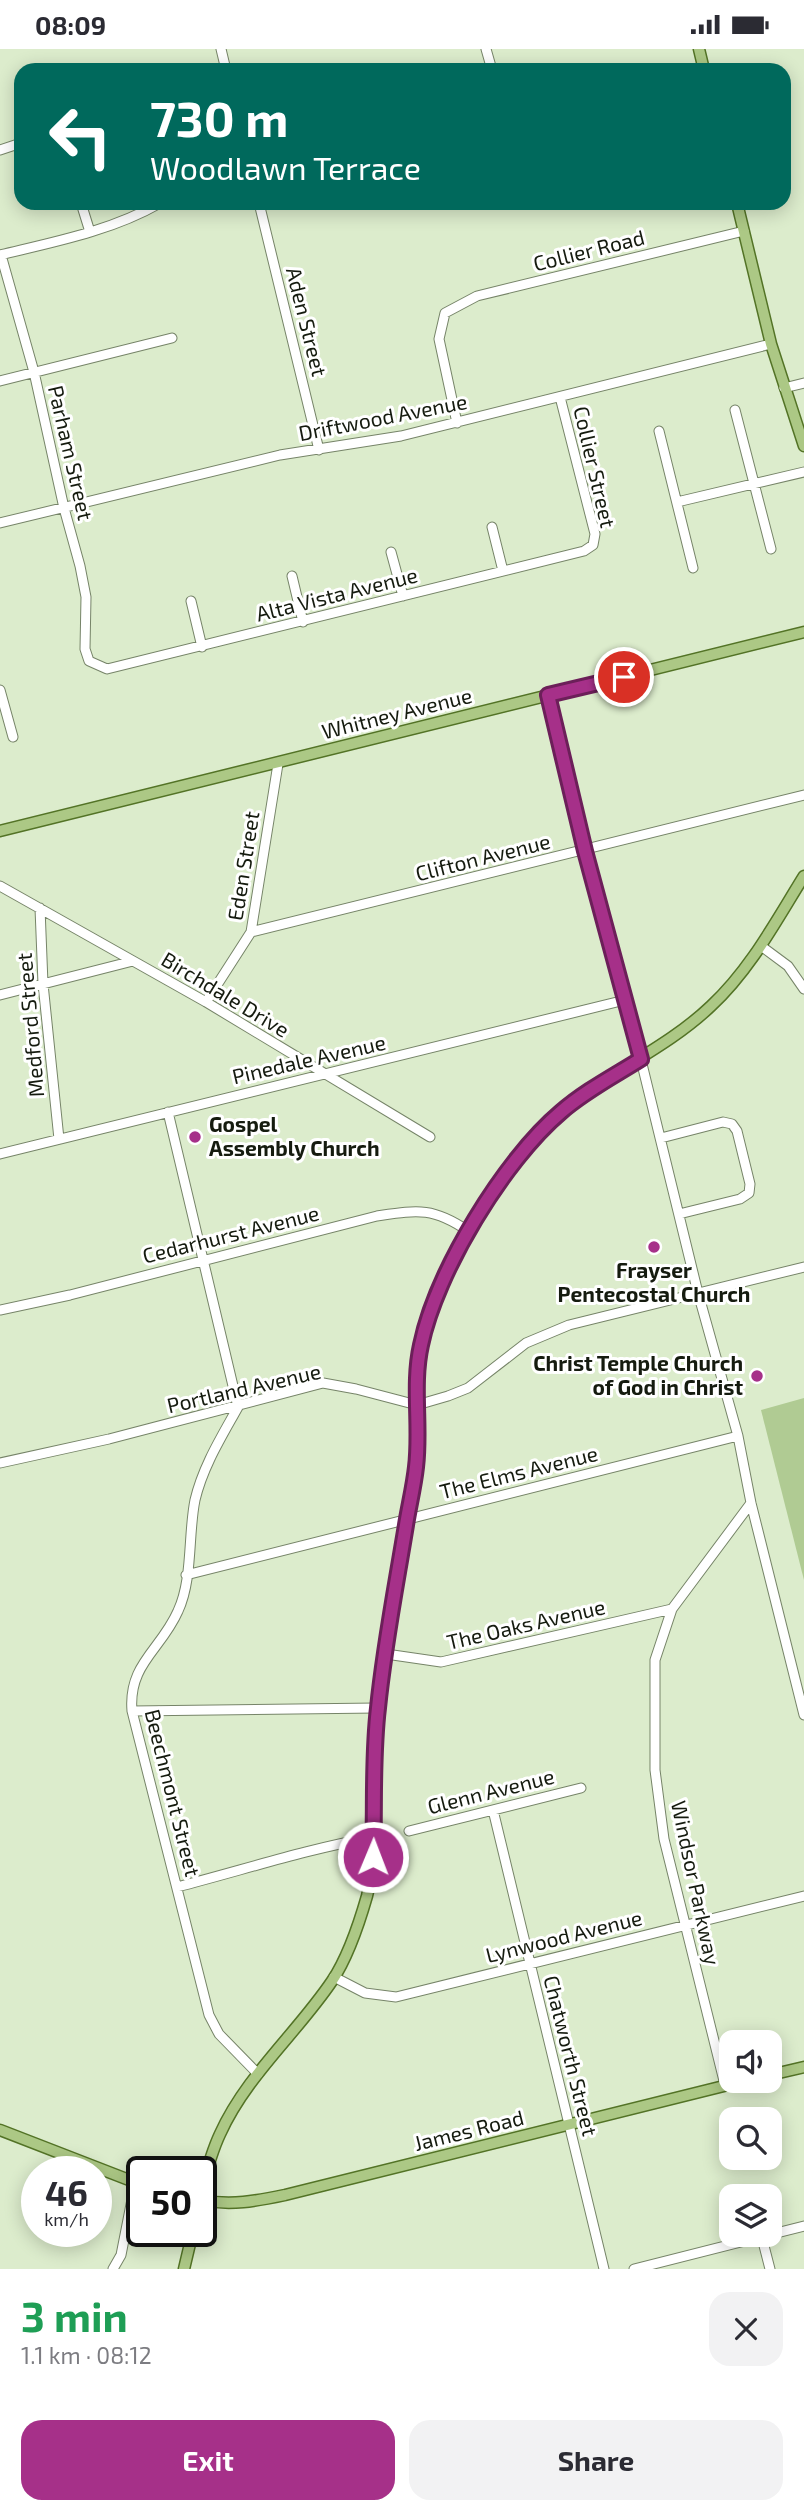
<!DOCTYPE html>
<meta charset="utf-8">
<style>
:root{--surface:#fff;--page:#f2f2f3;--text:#2b2b33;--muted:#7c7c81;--accent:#a63089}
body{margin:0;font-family:"Exo 2",sans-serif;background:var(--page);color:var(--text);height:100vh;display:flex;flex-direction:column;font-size:26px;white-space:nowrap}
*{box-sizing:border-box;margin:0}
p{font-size:23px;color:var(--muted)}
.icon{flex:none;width:38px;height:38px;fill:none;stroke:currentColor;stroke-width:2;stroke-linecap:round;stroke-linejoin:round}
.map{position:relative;height:2220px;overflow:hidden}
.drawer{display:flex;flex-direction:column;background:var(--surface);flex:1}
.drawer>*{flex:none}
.hud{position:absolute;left:14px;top:14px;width:777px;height:147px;border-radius:21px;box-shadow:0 4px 18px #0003;background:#00695c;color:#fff;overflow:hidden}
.controls{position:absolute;left:719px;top:1981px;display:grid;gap:14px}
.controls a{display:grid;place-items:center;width:63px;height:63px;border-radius:14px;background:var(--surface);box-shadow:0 4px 18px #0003;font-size:35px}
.speed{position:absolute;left:21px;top:2107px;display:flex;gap:14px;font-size:35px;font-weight:700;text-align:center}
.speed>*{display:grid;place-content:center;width:91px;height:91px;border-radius:50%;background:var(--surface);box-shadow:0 4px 18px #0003;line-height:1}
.speed small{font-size:18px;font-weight:400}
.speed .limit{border:4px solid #111;border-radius:10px;background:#fff;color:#111}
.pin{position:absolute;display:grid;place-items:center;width:60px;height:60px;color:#fff;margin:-30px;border:4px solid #fff;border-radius:50%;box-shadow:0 2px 7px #0007}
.me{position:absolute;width:77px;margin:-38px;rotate:1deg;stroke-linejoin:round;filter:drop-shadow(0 0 5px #0008)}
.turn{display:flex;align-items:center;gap:24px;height:147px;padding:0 21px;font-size:32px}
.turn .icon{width:91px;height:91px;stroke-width:2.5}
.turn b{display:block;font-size:49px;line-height:60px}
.round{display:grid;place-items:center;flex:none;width:74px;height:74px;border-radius:21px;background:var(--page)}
.overview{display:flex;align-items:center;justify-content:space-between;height:119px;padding:0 21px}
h1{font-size:42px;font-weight:700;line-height:52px;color:#1e9e55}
.primary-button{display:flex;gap:14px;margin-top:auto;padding:14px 21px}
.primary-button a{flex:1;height:80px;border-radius:21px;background:var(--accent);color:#fff;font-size:28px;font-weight:700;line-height:80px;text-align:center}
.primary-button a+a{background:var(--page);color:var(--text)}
.status{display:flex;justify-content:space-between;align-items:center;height:49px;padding:0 35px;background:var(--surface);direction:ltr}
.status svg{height:19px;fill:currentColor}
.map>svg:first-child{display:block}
</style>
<div class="status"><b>08:09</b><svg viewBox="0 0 49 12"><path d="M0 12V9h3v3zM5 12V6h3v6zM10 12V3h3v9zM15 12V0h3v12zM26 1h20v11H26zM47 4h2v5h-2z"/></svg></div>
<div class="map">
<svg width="804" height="2220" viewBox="0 0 804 2220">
<rect width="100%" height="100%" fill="#dceccc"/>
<path fill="#b0cb93" d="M 804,1349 L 804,1531 L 761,1361 Z"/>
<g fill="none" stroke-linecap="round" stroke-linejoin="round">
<g stroke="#768468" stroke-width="11">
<path id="minor" d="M 221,0 L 226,21
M 486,0 L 492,21
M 0,101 L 21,94
M 81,154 L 90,183
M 259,154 L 319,401
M 0,206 C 54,193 111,182 160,154
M 1,206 L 34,323 L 64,459 L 80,517 L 86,548 L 85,600 L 89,612 L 107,620 L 584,502 L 593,496 L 595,485 L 560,348
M 0,332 L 172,289
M 784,339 L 804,334
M 735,361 L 771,500
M 457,374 L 439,290 L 445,264 L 477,247 L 744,182
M 659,382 L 693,519
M 677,453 L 804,423
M 0,474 L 280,406 L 401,387 L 771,295
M 492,478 L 503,522
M 391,503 L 403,547
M 292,527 L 303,573
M 191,552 L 202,598
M 0,641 L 13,688
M 548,646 L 585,802 L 641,1011 L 698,1244 L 738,1387 L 751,1454 L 804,1666
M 0,837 L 206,953 L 430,1088
M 40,859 L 43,935 L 59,1090
M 251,883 L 804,746
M 761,897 L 788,917 L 804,940
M 0,946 L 133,912
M 206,953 L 251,883 L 278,715
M 168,1063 L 238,1358 C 222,1387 203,1417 195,1451 C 188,1485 193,1530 178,1562 C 161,1601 128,1615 132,1662 L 209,1966 L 219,1985 L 258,2025
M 661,1089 L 723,1073 L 732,1075 L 737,1082 L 750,1135 L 749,1144 L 740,1150 L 679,1165
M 0,1105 L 625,951
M 0,1261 L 70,1246 L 377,1167 C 418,1161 433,1158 468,1182
M 0,1414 L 109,1390 L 323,1334 L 356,1340 L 417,1356 L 448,1347 L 468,1339 L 526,1294 L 569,1276 L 804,1218
M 186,1526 L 738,1387
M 386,1605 L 441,1613 L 672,1560
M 132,1662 L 377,1659
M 493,1761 L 604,2220
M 409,1782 L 581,1739
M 177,1838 C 243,1821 307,1800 374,1788
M 334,1928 L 365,1944 L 396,1948 L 804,1847
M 725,2036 L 664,1790 L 655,1721 L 655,1611 L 672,1560 L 751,1454
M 762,2189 L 770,2220
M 113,2220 L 121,2206 L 135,2135
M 634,2220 L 804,2177"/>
</g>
<g stroke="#537326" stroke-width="13">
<path id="major" d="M 699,0 L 704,21
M 737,154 L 771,295 L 804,397
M 0,782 L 804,583
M 770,2026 L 804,2018
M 0,2081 L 142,2136
M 201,2143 C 206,2124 211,2104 220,2085 C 246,2027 297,1984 332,1932 C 348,1908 359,1875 367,1847 C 380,1796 372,1740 376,1688 C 380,1619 393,1551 405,1484 C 408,1461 415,1439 417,1416 C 420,1378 415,1340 420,1302 C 426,1260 447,1218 469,1182 C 494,1140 523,1094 562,1062 C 608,1023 666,1000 711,957 C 750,921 776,872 804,827
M 201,2151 C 231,2157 256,2152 285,2146 L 744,2032
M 184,2220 L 193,2182"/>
</g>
<use href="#minor" stroke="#fff" stroke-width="9"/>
<use href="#major" stroke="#acc885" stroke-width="10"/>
</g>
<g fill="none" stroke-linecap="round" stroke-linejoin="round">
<g stroke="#6c1f59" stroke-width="18">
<path id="route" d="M 373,1808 C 375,1758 372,1709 378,1659 C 384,1598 396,1537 406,1476 C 409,1457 414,1437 416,1418 C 421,1378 412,1336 421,1296 C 436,1223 504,1111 561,1063 C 585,1042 614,1027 641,1010 L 585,802 L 548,646 L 624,628"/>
</g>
<use href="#route" stroke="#a63089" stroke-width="12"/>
</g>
<g fill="#a63089" stroke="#fff" stroke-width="2.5">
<circle cx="195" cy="1088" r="7"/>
<circle cx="654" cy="1198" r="7"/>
<circle cx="757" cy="1327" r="7"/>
</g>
<g text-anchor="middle" stroke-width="6" stroke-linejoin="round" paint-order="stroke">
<g font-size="21" fill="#151b0f" stroke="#fff">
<text transform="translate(589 202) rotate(-14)" y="7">Collier Road</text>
<text transform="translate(306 273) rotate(76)" y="7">Aden Street</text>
<text transform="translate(383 369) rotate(-11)" y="7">Driftwood Avenue</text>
<text transform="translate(70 404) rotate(77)" y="7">Parham Street</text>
<text transform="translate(594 418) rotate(77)" y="7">Collier Street</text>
<text transform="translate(337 546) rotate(-14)" y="7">Alta Vista Avenue</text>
<text transform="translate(397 665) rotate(-14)" y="7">Whitney Avenue</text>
<text transform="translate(483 809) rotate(-14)" y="7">Clifton Avenue</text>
<text transform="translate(244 817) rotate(-81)" y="7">Eden Street</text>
<text transform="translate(225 946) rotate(31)" y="7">Birchdale Drive</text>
<text transform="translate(31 976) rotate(-95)" y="7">Medford Street</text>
<text transform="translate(309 1011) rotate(-13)" y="7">Pinedale Avenue</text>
<text transform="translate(231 1186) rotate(-14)" y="7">Cedarhurst Avenue</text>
<text transform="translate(244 1340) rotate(-13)" y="7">Portland Avenue</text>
<text transform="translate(519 1424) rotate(-14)" y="7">The Elms Avenue</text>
<text transform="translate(526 1576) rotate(-13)" y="7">The Oaks Avenue</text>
<text transform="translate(491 1743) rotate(-14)" y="7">Glenn Avenue</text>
<text transform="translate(172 1744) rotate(76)" y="7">Beechmont Street</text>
<text transform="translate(695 1834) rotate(78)" y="7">Windsor Parkway</text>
<text transform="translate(564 1888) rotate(-14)" y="7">Lynwood Avenue</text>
<text transform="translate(570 2007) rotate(76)" y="7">Chatworth Street</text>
<text transform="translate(469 2082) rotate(-14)" y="7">James Road</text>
</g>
<g font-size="21" font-weight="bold" fill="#151b0f" stroke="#fff" text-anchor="start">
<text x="209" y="1083">Gospel<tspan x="209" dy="24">Assembly Church</tspan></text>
<text x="654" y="1229" text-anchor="middle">Frayser<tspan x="654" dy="24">Pentecostal Church</tspan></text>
<text x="743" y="1322" text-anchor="end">Christ Temple Church<tspan x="743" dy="24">of God in Christ</tspan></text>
</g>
</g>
</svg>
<div class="controls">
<a><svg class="icon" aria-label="sound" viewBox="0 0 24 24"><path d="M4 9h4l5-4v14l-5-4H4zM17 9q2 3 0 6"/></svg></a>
<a><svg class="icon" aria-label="search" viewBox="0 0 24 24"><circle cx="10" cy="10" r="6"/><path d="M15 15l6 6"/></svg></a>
<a><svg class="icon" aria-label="layers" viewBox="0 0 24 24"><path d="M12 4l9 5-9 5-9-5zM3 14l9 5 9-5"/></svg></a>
</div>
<div class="speed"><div>46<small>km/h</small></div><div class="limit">50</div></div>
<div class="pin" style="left:624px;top:628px;background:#d93025"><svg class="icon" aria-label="arrive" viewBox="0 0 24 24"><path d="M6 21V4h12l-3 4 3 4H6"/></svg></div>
<svg class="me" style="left:373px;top:1808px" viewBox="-20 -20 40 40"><circle r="17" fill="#a63089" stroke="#fff" stroke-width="3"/><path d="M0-11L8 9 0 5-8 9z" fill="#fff"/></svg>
<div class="hud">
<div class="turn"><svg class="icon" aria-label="left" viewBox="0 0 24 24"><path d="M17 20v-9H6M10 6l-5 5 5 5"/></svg><div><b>730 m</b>Woodlawn Terrace</div></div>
</div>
</div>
<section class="drawer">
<div class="overview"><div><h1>3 min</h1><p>1.1 km · 08:12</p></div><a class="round"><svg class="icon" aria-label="close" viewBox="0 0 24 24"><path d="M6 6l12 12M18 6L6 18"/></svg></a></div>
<div class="primary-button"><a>Exit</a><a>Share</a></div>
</section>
